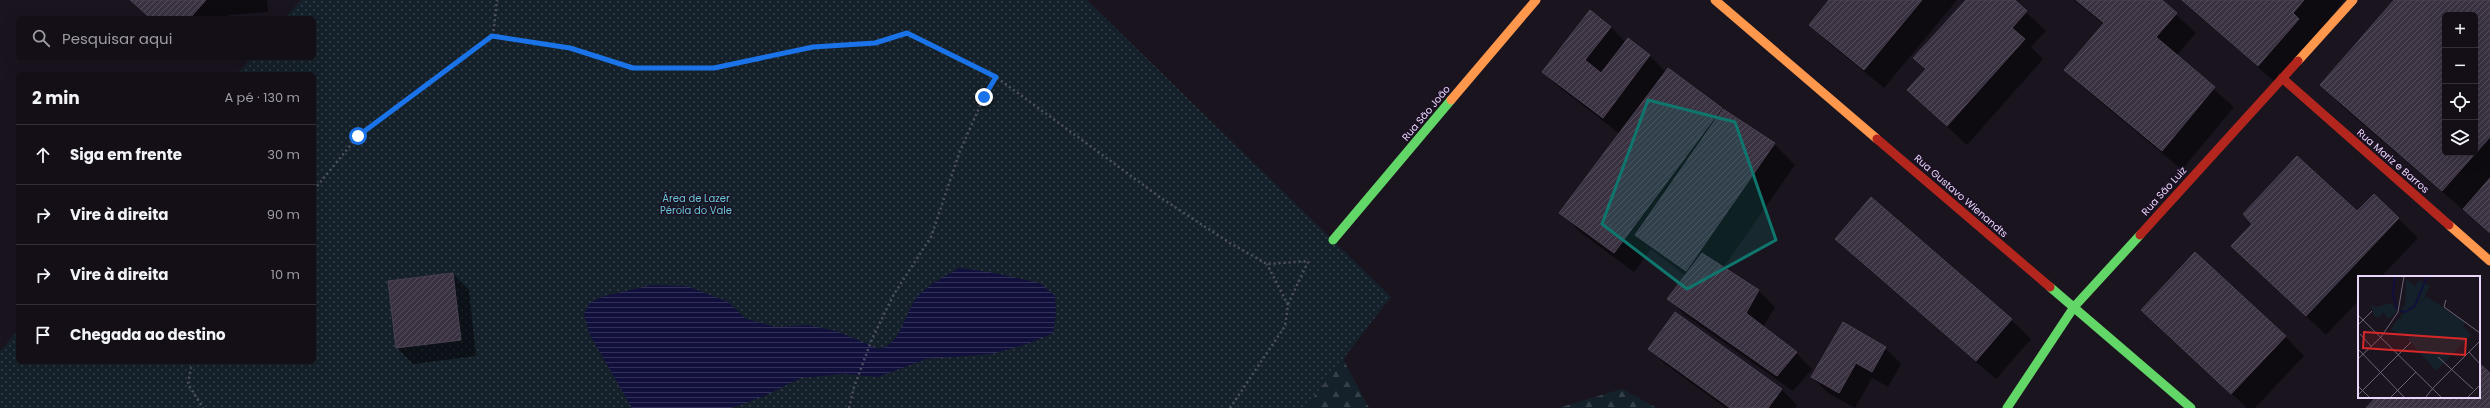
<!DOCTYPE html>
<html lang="pt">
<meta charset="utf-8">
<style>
:root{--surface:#140f17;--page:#1d1820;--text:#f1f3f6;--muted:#9d9ca1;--line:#332f36}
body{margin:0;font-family:Poppins,sans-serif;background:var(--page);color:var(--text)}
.controls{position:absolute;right:12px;top:12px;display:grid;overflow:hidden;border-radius:6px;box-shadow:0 4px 16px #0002}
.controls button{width:36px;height:36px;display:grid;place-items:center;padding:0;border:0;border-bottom:1px solid var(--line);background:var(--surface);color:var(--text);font:20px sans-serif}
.stop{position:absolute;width:12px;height:12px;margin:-9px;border:3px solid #1a73e8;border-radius:50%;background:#fff}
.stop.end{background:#1a73e8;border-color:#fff;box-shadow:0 1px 4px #0008}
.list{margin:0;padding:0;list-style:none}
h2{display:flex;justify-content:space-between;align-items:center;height:52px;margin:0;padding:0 16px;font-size:17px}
h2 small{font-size:13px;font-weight:400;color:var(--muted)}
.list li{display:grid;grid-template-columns:26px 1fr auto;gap:12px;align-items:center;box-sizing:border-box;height:60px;padding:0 16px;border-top:1px solid var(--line)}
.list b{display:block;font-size:15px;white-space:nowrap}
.list em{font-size:13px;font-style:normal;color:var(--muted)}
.icon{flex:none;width:22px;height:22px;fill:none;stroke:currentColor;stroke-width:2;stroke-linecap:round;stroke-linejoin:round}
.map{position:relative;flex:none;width:2490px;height:408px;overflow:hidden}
.search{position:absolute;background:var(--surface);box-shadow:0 4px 16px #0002;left:16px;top:16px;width:300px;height:44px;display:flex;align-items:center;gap:10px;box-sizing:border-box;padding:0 14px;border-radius:6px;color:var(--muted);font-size:15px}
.panel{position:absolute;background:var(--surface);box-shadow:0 4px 16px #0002;left:16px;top:72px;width:300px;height:292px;border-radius:6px}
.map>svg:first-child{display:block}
.forest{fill:url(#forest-firs)}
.park{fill:url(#park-dots)}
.water{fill:url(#water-rules)}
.shadow{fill:#0007;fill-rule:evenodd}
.building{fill:url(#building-hatch);stroke:#4a4052;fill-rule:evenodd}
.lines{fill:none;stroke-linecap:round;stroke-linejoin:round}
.path{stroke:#4f5061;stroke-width:2.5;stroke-dasharray:2 3;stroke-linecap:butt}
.fast{stroke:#63d668;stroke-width:9}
.slow{stroke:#ff974d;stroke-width:9}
.jam{stroke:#b3261e;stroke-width:9}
.route{stroke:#1a73e8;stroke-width:5}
.marked{fill:#0f766e;fill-opacity:0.2;stroke:#0f766e;stroke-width:3;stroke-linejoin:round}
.labels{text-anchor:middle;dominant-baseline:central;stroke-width:3;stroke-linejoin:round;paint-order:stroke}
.street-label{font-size:10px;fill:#e9d6fb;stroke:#1b1023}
.park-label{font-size:10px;fill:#68c5d5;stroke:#1b1023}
.inset-river{fill:none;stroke:#110f3b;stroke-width:2}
.inset-road{fill:none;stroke:#6d6277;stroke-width:1}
.view{fill:#d62828;fill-opacity:0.15;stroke:#d62828;stroke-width:2}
.inset-edge{fill:none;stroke:#e9d6fb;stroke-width:2}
</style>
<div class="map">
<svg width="2490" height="408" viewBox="0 0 2490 408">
<defs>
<pattern id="forest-firs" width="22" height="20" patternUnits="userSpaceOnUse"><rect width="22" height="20" fill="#15212a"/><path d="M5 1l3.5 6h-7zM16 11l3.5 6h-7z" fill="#37404a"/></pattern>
<pattern id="park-dots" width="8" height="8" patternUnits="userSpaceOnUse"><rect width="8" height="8" fill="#15212a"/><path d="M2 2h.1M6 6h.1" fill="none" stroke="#37404a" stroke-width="1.8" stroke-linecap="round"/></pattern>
<pattern id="water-rules" width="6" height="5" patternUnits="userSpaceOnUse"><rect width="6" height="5" fill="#110f3b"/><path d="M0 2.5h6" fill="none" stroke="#343158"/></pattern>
<pattern id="building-hatch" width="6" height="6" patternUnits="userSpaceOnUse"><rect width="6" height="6" fill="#3a3241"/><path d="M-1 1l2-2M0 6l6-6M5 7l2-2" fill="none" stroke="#564f5d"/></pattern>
</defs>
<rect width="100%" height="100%" fill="#1a141f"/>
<path class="forest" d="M1343 359 1369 408H1305Z
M1622 389 1657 408H1558Z"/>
<path class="park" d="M301 0H1087L1391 297 1305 408H0V351L18 330V362H314V74H237L251 58H314V18H285Z"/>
<path class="water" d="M959 268 989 272 1040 283 1055 296 1056 313 1053 333 1027 344 992 354 926 359 878 377 844 374 801 378 764 396 731 408H632L590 335 584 314 590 303 604 296 652 285 687 286 728 302 746 319 776 327 808 325 836 331 879 349C902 346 905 308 920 294 931 283 946 276 959 268Z"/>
<path class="shadow" d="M129 0H267L268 12 229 15 227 18H149Z
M1831 0H1957L1884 88 1830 44 1810 25Z
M1967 0H2013L2046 31 2031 47 2043 59 1967 145 1908 90 1926 70 1915 58Z
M2074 0H2160L2196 33 2176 56 2234 107 2182 170 2085 89 2065 70 2104 25Z
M2183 0H2344L2279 86Z
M2396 0H2490V233L2342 106 2321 85ZM2445 15H2475V153H2445Z
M1611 27 1626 43 1628 39 1650 56 1666 72 1668 69 1723 110 1774 144 1795 165 1723 268 1759 291 1775 307 1763 327 1796 353 1812 369 1793 391 1685 315 1669 299 1686 276 1651 249 1634 272 1580 232 1561 212 1620 134 1559 87 1543 72Z
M2374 195 2418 238 2381 277H2359V300L2326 335 2232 246 2358 212Z
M1836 239 2011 320 2031 339 1996 379 1856 258Z
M453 274 469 290 476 356 413 364 397 348Z
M2142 310 2285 336 2304 356 2255 408H2247Z
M1649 348 1781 389 1797 405 1795 408H1726L1665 364Z
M1885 348 1901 364 1888 387 1872 378 1855 408 1828 393 1812 377Z"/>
<path class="building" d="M130 0H206L190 18H150Z
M1829 0H1922L1864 70 1809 25Z
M1966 0H2015L2027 11 2012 28 2025 39 1947 126 1907 90 1926 69 1913 58Z
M2076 0H2162L2177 13 2156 37 2215 87 2162 151 2064 70 2104 23Z
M2182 0H2304L2293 13 2299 19 2258 66Z
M2394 0H2490V137L2442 191 2320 85ZM2445 15H2475V153H2445Z
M1590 10 1611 27 1585 60 1601 73 1628 38 1650 55 1603 118 1542 72Z
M1668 68 1722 108 1614 253 1559 213Z
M1723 109 1775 143 1686 271 1635 235Z
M2297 156 2357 211 2374 194 2399 218 2306 316 2231 246 2252 224 2243 214Z
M2490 178V233L2463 209Z
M1871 197 2012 319 1976 361 1835 239Z
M2195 252 2286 336 2231 394 2141 310Z
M1702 253 1759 290 1746 313 1797 352 1777 376 1667 299Z
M453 273 461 340 396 348 388 281Z
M1675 312 1782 389 1768 408H1730L1648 349Z
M1843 322 1886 347 1872 372 1856 363 1839 393 1811 377Z
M2479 363 2490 373V408H2366L2376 397H2479Z"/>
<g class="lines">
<path class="path" d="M493 36 497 0
M314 190 358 136 493 36 570 48 633 68H714L813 47 875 43 907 33 996 77 1161 198 1230 243 1267 264 1309 261
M1288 304 1308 262
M192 362 188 384 203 408
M849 408 854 387 872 339 894 294 931 237 960 151 984 97 996 77
M1230 408 1285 326 1288 305 1267 264"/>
<path class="fast" d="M1333 240 1451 100
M2050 287 2191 408
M2007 408 2074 307 2140 235"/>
<path class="slow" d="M1715 0 1877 139
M2298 61 2353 0
M1451 100 1536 0
M2449 225 2490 261"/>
<path class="jam" d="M2282 78 2449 225
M1877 139 2050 287
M2140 235 2298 61"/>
</g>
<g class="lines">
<path class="route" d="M358 136 492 36 570 48 633 68H714L813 47 875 43 907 33 996 77 984 97"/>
</g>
<path class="marked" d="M1648 100 1735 122 1776 240 1687 289 1602 224Z"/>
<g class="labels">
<g class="street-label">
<text transform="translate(1426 113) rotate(-50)">Rua São João</text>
<text transform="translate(2393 161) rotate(41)">Rua Mariz e Barros</text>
<text transform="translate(2164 191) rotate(-48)">Rua São Luiz</text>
<text transform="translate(1961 196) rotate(41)">Rua Gustavo Wienandts</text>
</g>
<g class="park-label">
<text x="696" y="198">Área de Lazer<tspan x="696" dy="12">Pérola do Vale</tspan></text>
</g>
</g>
<g transform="translate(2358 276)">
<rect width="122" height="122" fill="#1a141f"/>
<path d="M48 3 57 10 61 4 72 10 59 35 63 40V50L53 61 51 57 41 59 33 53 41 42 44 44 42 39 46 38 44 33 47 29ZM30 28H34L39 34 34 41 29 42 26 36 21 41 16 40 13 29 18 31Z" fill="#15212a"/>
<path d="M68 20 107 46 105 50 113 59 78 95 50 63 63 50V40L58 35Z" fill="#15212a"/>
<path class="inset-river" d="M37 0 35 19 39 33M42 35 47 36 57 30 69 0"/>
<path class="inset-road" d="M88 24 86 31 122 57M0 39 84 122M0 49 14 35M2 58 13 70M0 73 47 122M111 76 122 88M80 81 115 113M0 83 23 61 40 36 46 0M0 110 12 122M75 112 122 65M0 119 53 66M32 122 58 96M67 122 75 112M109 122 122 109"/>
<path class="view" d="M6 56 108 63 107 79 5 72Z"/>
<rect width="122" height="122" class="inset-edge"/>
</g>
</svg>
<div class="controls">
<button>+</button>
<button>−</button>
<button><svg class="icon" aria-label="locate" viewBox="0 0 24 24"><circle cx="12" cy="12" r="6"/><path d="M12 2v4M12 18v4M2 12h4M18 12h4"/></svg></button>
<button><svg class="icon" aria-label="layers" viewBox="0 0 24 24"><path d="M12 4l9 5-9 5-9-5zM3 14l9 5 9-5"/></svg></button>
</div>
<div class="stop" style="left:358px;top:136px"></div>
<div class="stop end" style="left:984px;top:97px"></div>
<div class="search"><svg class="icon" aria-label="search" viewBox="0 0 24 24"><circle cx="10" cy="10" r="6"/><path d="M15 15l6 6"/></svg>Pesquisar aqui</div>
<section class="panel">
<h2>2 min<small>A pé · 130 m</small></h2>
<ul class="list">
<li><svg class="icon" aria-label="ahead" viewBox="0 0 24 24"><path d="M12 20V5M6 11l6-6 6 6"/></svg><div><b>Siga em frente</b></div><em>30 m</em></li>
<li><svg class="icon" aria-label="right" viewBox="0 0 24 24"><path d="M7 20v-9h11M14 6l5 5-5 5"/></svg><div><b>Vire à direita</b></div><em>90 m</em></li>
<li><svg class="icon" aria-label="right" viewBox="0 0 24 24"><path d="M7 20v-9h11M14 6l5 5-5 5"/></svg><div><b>Vire à direita</b></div><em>10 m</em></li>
<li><svg class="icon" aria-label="arrive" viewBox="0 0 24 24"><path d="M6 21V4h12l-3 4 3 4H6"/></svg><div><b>Chegada ao destino</b></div></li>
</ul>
</section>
</div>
